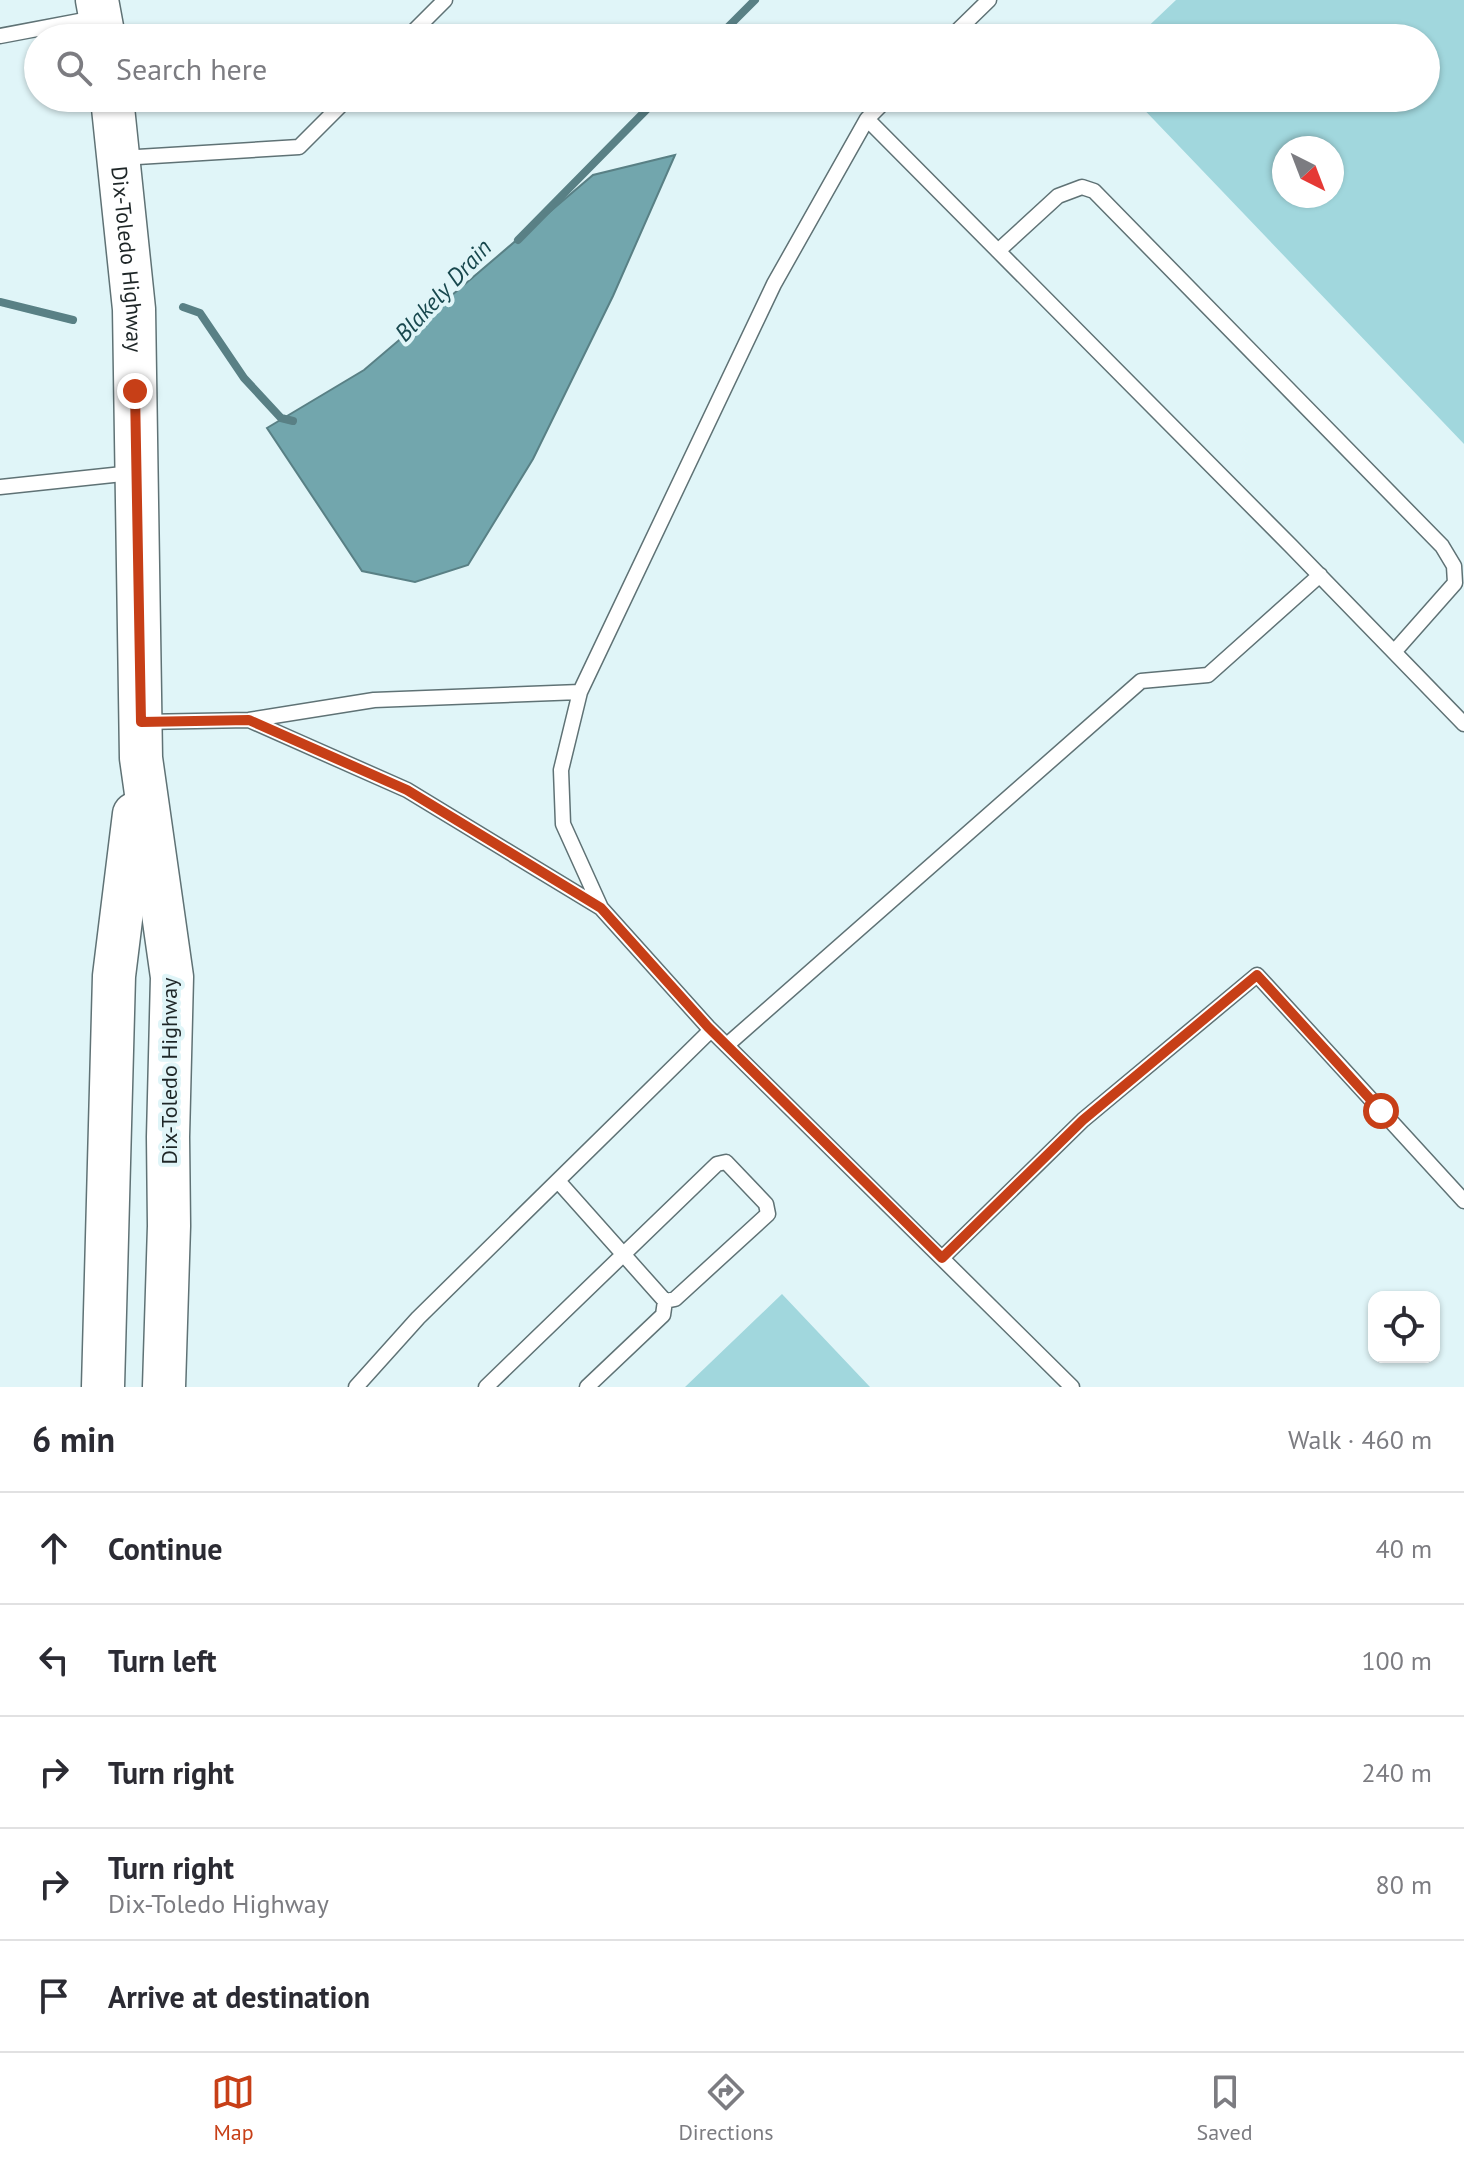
<!DOCTYPE html>
<meta charset="utf-8">
<style>
:root{--surface:#fff;--page:#f7f7f7;--text:#2b2b33;--muted:#7c7c81;--line:#e1e1e2;--accent:#c73f17}
body{margin:0;font-family:"PT Sans",sans-serif;background:var(--page);color:var(--text)}
.controls{position:absolute;right:24px;bottom:24px;display:grid;overflow:hidden;border-radius:16px;box-shadow:0 2px 6px #0004}
.controls button{width:72px;height:72px;display:grid;place-items:center;padding:0;border:0;border-bottom:2px solid var(--line);background:var(--surface);color:var(--text);font:40px sans-serif}
.compass{position:absolute;left:1272px;top:136px;width:72px;height:72px;border-radius:50%;background:var(--surface);box-shadow:0 2px 6px #0004;rotate:138deg}
.stop{position:absolute;width:24px;height:24px;margin:-18px;border:6px solid #c73f17;border-radius:50%;background:#fff}
.stop.end{background:#c73f17;border-color:#fff;box-shadow:0 2px 8px #0008}
.list{margin:0;padding:0;list-style:none}
h2{display:flex;justify-content:space-between;align-items:center;height:104px;margin:0;padding:0 32px;font-size:34px}
h2 small{font-size:26px;font-weight:400;color:var(--muted)}
.list li{display:grid;grid-template-columns:52px 1fr auto;gap:24px;align-items:center;box-sizing:border-box;height:112px;padding:0 32px;border-top:2px solid var(--line)}
.list b{display:block;font-size:30px;white-space:nowrap}
.list p{margin:0;font-size:26px;white-space:nowrap;color:var(--muted)}
.list em{font-size:26px;font-style:normal;color:var(--muted)}
.icon{flex:none;width:44px;height:44px;fill:none;stroke:currentColor;stroke-width:2;stroke-linecap:round;stroke-linejoin:round}
.map{position:relative;flex:none;width:1464px;height:1387px;overflow:hidden}
.search{position:absolute;background:var(--surface);box-shadow:0 2px 6px #0004;left:24px;right:24px;top:24px;height:88px;display:flex;align-items:center;gap:20px;box-sizing:border-box;padding:0 28px;border-radius:44px;color:var(--muted);font-size:30px}
.sheet{height:664px;background:var(--surface)}
nav{display:flex;justify-content:space-around;align-items:center;box-sizing:border-box;height:112px;border-top:2px solid var(--line);background:var(--surface);font-size:22px;color:var(--muted)}
nav a{display:grid;justify-items:center;gap:4px}
nav .on{color:var(--accent)}
.map>svg:first-child{display:block}
.water{fill:#72a6ad;stroke:#598085;stroke-width:2}
.lines{fill:none;stroke-linecap:round;stroke-linejoin:round}
.stream{stroke:#598085;stroke-width:8}
.building{fill:#a1d7dd;fill-rule:evenodd}
.service-casing{stroke:#5f7275;stroke-width:17}
.primary-casing{stroke:#5f7275;stroke-width:45}
.service{stroke:#fff;stroke-width:14}
.primary{stroke:#fff;stroke-width:42}
.route{stroke:#c73f17;stroke-width:10}
.labels{text-anchor:middle;dominant-baseline:central;stroke-width:8;stroke-linejoin:round;paint-order:stroke}
.street-label{font-size:22px;fill:#1e2627;stroke:#e0f5f8}
.water-label{font-size:24px;font-style:italic;fill:#18484e;stroke:#e0f5f8}
</style>
<div class="map">
<svg width="1464" height="1387" viewBox="0 0 1464 1387">
<rect width="100%" height="100%" fill="#e0f5f8"/>
<path class="water" d="M675 155 613 296 533 459 468 565 415 582 362 571 267 428 364 370 593 175Z"/>
<g class="lines">
<path class="stream" d="M717 38 755 0
M518 240 658 98
M0 302 73 320
M183 307 200 313 244 378 281 418 293 421"/>
</g>
<path class="building" d="M1176 0H1464V444L1133 98H1426V38H1136ZM1284 148H1332V196H1284Z
M782 1294 870 1387H685Z"/>
<g class="lines">
<g class="service-casing">
<path id="service" d="M0 36 95 18
M407 38 445 0
M950 38 989 0
M888 98 867 119 1291 546 1464 724
M867 119 774 284 580 692 561 770 563 824 601 908 708 1027 1072 1387
M121 158 299 147 348 98
M998 251 1058 196 1082 187 1094 191 1442 546 1454 566 1455 583 1394 652
M0 487 132 473
M249 720 407 790 601 908
M142 722 249 720 374 700 580 692
M727 1045 1141 681 1208 675 1320 575
M558 1181 665 1301 663 1315 587 1387
M942 1258 1083 1120 1257 975 1464 1201
M356 1387 418 1318 711 1030
M486 1387 717 1164 726 1162 766 1204 768 1214 675 1299 665 1301"/>
</g>
<g class="primary-casing">
<g id="primary">
<path d="M97 0 104 38"/>
<path id="s1" d="M112 98 134 309 141 758 172 977 168 1137 169 1226 164 1387"/>
<path d="M103 1387 114 976 134 814"/>
</g>
</g>
<use href="#service" class="service"/>
<use href="#primary" class="primary"/>
</g>
<g class="lines">
<path class="route" d="M135 391 141 722 249 720 407 790 601 908 708 1027 942 1258 1083 1120 1257 975 1381 1111"/>
</g>
<g class="labels">
<g class="street-label">
<text stroke="none"><textPath href="#s1" startOffset="162">Dix-Toledo Highway</textPath></text>
<text transform="translate(169 1071) rotate(-90)">Dix-Toledo Highway</text>
</g>
<g class="water-label">
<text transform="translate(443 290) rotate(-47)">Blakely Drain</text>
</g>
</g>
</svg>
<div class="controls">
<button><svg class="icon" aria-label="locate" viewBox="0 0 24 24"><circle cx="12" cy="12" r="6"/><path d="M12 2v4M12 18v4M2 12h4M18 12h4"/></svg></button>
</div>
<svg class="compass" viewBox="-18 -18 36 36"><path d="M0-13l5 13h-10z" fill="#e53935"/><path d="M0 13l5-13h-10z" fill="#7c7c81"/></svg>
<div class="stop" style="left:1381px;top:1111px"></div>
<div class="stop end" style="left:135px;top:391px"></div>
<div class="search"><svg class="icon" aria-label="search" viewBox="0 0 24 24"><circle cx="10" cy="10" r="6"/><path d="M15 15l6 6"/></svg>Search here</div>
</div>
<section class="sheet">
<h2>6 min<small>Walk · 460 m</small></h2>
<ul class="list">
<li><svg class="icon" aria-label="ahead" viewBox="0 0 24 24"><path d="M12 20V5M6 11l6-6 6 6"/></svg><div><b>Continue</b></div><em>40 m</em></li>
<li><svg class="icon" aria-label="left" viewBox="0 0 24 24"><path d="M17 20v-9H6M10 6l-5 5 5 5"/></svg><div><b>Turn left</b></div><em>100 m</em></li>
<li><svg class="icon" aria-label="right" viewBox="0 0 24 24"><path d="M7 20v-9h11M14 6l5 5-5 5"/></svg><div><b>Turn right</b></div><em>240 m</em></li>
<li><svg class="icon" aria-label="right" viewBox="0 0 24 24"><path d="M7 20v-9h11M14 6l5 5-5 5"/></svg><div><b>Turn right</b><p>Dix-Toledo Highway</p></div><em>80 m</em></li>
<li><svg class="icon" aria-label="arrive" viewBox="0 0 24 24"><path d="M6 21V4h12l-3 4 3 4H6"/></svg><div><b>Arrive at destination</b></div></li>
</ul>
</section>
<nav>
<a class="on"><svg class="icon" aria-label="map" viewBox="0 0 24 24"><path d="M3 6l6-2 6 2 6-2v14l-6 2-6-2-6 2zM9 4v14M15 6v14"/></svg>Map</a>
<a><svg class="icon" aria-label="directions" viewBox="0 0 24 24"><path d="M12 3l9 9-9 9-9-9zM9 14v-3h6M13 9l2 2-2 2"/></svg>Directions</a>
<a><svg class="icon" aria-label="saved" viewBox="0 0 24 24"><path d="M7 4h10v16l-5-4-5 4z"/></svg>Saved</a>
</nav>
